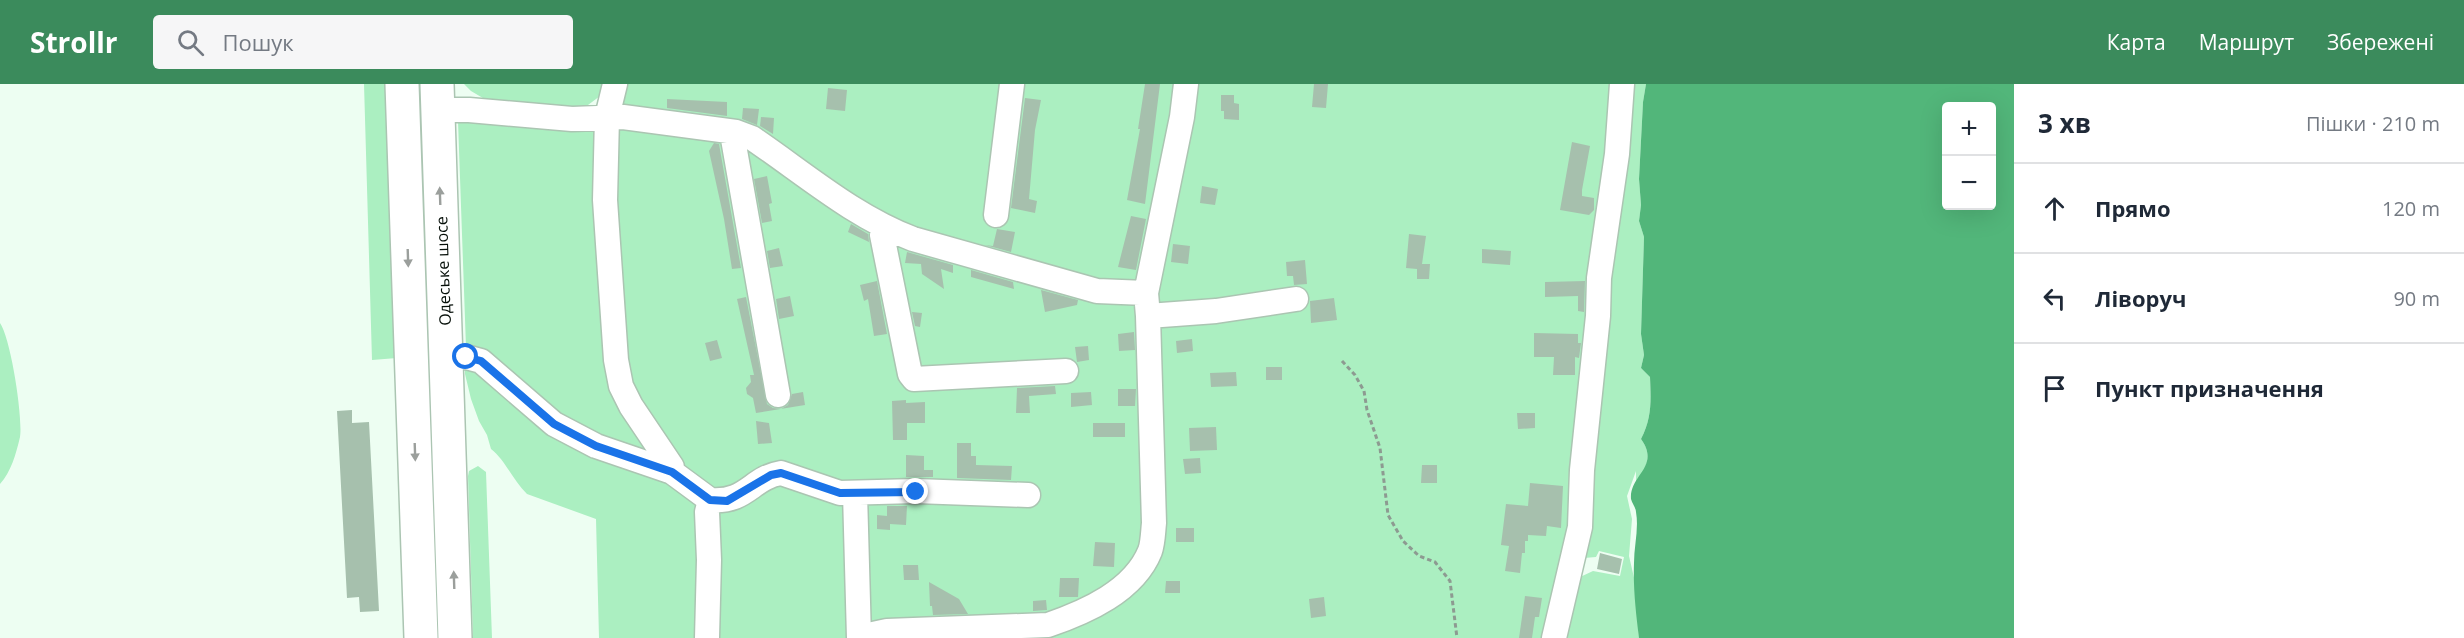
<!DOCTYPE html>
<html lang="uk">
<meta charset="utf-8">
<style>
:root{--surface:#fff;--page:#f6f6f7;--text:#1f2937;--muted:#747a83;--line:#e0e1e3;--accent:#3b8b5c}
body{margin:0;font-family:"Open Sans",sans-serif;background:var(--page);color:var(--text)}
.controls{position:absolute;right:18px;top:18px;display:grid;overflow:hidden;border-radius:6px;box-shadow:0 6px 24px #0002}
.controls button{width:54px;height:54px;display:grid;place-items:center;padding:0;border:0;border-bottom:2px solid var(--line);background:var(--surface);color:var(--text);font:30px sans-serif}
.stop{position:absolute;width:18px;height:18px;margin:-14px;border:4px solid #1a73e8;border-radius:50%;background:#fff}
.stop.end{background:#1a73e8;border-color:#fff;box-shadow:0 2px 6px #0008}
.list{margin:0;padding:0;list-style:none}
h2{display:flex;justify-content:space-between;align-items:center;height:78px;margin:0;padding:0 24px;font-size:26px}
h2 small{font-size:20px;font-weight:400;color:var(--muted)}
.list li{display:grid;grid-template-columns:39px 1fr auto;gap:18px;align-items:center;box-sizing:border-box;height:90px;padding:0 24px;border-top:2px solid var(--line)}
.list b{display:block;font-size:22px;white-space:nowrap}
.list em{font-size:20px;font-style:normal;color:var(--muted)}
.icon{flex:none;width:33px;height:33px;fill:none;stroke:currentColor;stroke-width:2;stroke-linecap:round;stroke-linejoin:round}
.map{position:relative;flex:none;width:2014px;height:554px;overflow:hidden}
header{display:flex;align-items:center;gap:36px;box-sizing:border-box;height:84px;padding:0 30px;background:var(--accent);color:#fff}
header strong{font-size:28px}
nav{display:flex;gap:33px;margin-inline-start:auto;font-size:21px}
.search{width:420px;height:54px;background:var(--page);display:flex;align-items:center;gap:15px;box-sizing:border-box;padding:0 21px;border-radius:6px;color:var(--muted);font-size:22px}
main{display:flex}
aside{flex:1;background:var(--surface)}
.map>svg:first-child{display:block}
.green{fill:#abefc1}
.water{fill:#52b67a;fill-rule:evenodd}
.building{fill:#a6c0ad}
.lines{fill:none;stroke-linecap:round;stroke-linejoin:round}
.minor-casing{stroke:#abc5b2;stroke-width:27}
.highway-casing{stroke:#abc5b2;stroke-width:36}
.path{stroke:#8d9a91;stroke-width:3;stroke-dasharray:4.5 3;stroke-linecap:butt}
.minor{stroke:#fff;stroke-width:24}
.highway{stroke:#fff;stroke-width:33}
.oneway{fill:#9b9f9c}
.route{stroke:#1a73e8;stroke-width:8}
.labels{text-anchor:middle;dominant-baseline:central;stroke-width:4.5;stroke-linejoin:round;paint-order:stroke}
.street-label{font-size:16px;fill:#050e08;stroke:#fff}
</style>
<header>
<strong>Strollr</strong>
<div class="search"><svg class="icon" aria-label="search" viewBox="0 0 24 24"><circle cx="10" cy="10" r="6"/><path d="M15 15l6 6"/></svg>Пошук</div>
<nav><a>Карта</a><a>Маршрут</a><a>Збережені</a></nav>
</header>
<main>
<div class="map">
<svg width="2014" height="554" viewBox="0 0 2014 554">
<rect width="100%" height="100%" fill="#edfef2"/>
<path class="green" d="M364 0H392L397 274 372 276Z
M464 0H606L600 12 584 24 493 20 471 7Z
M619 0H1646L1643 18 1639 95 1641 121 1639 137 1644 153 1641 250 1644 271 1641 284 1650 293C1651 317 1652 334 1641 355 1654 373 1646 383 1636 399V387L1627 412 1632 435 1629 472 1635 498 1639 554H1557L1578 494 1593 487 1620 492 1624 473 1599 467 1596 473 1584 474 1578 385 1550 554H861L858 405 809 392 740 405 701 404 634 321 615 209Z
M458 37 597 39 613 277 669 383 576 349 466 263Z
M0 239C11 255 23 334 20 353 16 370 11 388 0 400Z
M473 281 537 333 685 402 700 427 704 554H599L596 435 527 410C513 396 505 376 491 365L487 351 479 337 471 315 465 290V283Z
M478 382 486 388 492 554H473L468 392 469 387Z
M776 394 841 420 853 441 854 554H711V430Z"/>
<path class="water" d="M1646 0H2014V554H1639C1636 530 1633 504 1634 479 1634 462 1639 445 1636 428 1636 424 1632 419 1631 415 1629 391 1661 383 1641 355 1652 334 1651 317 1650 293L1641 284 1644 271 1641 250 1644 153 1639 137 1641 121 1639 95 1643 18ZM1946 22H1992V122H1946Z"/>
<path class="building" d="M1145 0H1160L1145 120 1127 116 1140 45H1138Z
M1314 0H1328L1326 24 1312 23Z
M828 4 847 6 845 27 826 25Z
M1221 11H1234V19L1239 20V36L1224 35V27H1221Z
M1025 14 1041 16 1035 46 1029 115 1037 117 1035 129 1011 124Z
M667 15 727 18V32L667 24Z
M743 24 759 25 757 41 742 35Z
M761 33 774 34 773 50 760 42Z
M1572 58 1590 62 1582 106V112L1594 114V126L1589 131 1560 126Z
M714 59 719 60 741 184 732 185 724 135 709 67Z
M767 92 772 119 769 120 772 137 762 139 754 95Z
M1202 102 1218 105 1215 121 1200 119Z
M1131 132 1146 135 1136 186 1118 183Z
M851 140 868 150 869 158 848 148Z
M997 145 1015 148 1011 168 985 161 993 162Z
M1409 150 1426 152 1422 180H1430L1429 195H1417V185L1406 184Z
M1173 160 1190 162 1188 180 1171 178Z
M779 164 783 182 770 184 767 167Z
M1482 165 1511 167 1510 181 1482 179Z
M907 168 953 181V189L941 185 944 205 922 190 921 180 905 179Z
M1305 176 1307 200 1294 201 1293 192H1287L1286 178Z
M971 186 1013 198 1014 205 971 193Z
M877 197 887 250 874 252 868 215 864 217 860 201Z
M1585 197 1584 228 1578 227V212L1545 213V198Z
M1041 206 1078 216 1077 221 1045 228Z
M790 212 794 232 779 235 776 215Z
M746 213 767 320 773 324 781 325 788 321 792 310 803 308 805 321 756 329 753 314 747 310 746 304 751 298 750 291H754L737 215Z
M1334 214 1337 236 1311 239 1310 217Z
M912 228 922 229 920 243 915 242Z
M1134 248 1135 266 1119 267 1118 250Z
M1534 249 1578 250V259H1581L1579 274 1575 273V291H1553L1554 273H1534Z
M1192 255 1193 267 1177 269 1176 257Z
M717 256 722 274 710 277 705 259Z
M1088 262 1089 276 1077 278 1075 263Z
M1266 283H1282V296H1266Z
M1236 288 1237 302 1211 303 1210 289Z
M1055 302 1056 310 1029 312 1030 329H1016L1017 304Z
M1118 305H1136L1135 322H1118Z
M1091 308 1092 321 1071 323V309Z
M906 316V319L925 318V339H907V356H893L892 317Z
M352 326V339L369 338 379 527 360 528 359 513 347 514 337 327Z
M1517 329H1535V344L1518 345Z
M756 337 769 339 772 359 758 360Z
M1093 339H1125V353H1093Z
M1216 343 1217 366 1190 367 1189 344Z
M957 359H971V372H976V381L1012 382 1011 396 957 394Z
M906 371 924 372V386H933V393H906Z
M1200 374 1201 389 1185 390 1183 375Z
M1422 381H1437V399H1421Z
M1530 399 1563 402 1561 444 1547 442 1546 452 1528 451V457H1525V469H1522L1520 489 1505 487 1509 462 1501 461 1506 420 1528 422Z
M887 422H907L906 441 890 440V446L877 445V431L887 432Z
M1176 444H1194V458H1176Z
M1095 458 1115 459 1114 483 1093 482Z
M1600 469 1622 475 1619 490 1597 485Z
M903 481H918L919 496H904Z
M1060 494H1079L1078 513H1059Z
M1166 497H1180V509H1165Z
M929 498 959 515 968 530 933 531 932 522H930Z
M1525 512 1542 514 1539 533H1535L1532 554H1519Z
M1324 513 1326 532 1311 534 1309 515Z
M1046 516 1047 526 1033 527V517Z"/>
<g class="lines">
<g class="minor-casing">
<path id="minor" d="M615 0 607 33 605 116 616 276 621 302 631 322 672 383V388L710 416 707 428 709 476 707 554
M1186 0 1182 33 1146 209 1148 232 1216 227 1296 215
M438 26H469L572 35 623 33 736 48 752 54C805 90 853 132 913 155L1097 207 1146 209
M736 48 733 55 778 311
M996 131 1012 0
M884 144 882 151 910 290 914 295 1066 287
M446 274 466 273 481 277 554 340 596 362 672 388
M855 409 859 554
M710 416C747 419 751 394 781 389L840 409 916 407 1028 411
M859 553 887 547 1048 541C1086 528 1134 507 1150 467 1153 459 1153 448 1154 439L1148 232
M1554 554 1580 443 1582 386 1598 232 1599 194 1617 70 1622 0"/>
</g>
<g class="highway-casing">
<path id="highway" d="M402 0 421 554
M437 0 455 554"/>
</g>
<path class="path" d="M1342 277 1355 291 1364 307 1367 326 1380 364 1388 431 1403 457 1419 472 1435 478 1450 497 1457 554"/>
<use href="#minor" class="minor"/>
<use href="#highway" class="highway"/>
</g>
<defs><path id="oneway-solid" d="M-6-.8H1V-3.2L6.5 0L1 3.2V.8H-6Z" transform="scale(1.5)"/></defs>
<g class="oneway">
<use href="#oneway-solid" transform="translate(440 112) rotate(-92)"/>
<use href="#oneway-solid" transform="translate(408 174) rotate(88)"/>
<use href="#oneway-solid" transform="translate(415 368) rotate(88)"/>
<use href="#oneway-solid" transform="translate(454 496) rotate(-92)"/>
</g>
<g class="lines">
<path class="route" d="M466 273 481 277 554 340 596 362 672 388 710 416 727 417 771 391 781 389 840 409 916 408"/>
</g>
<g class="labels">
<g class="street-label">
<text transform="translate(443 187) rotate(-92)">Одеське шосе</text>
</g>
</g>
</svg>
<div class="controls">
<button>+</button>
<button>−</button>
</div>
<div class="stop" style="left:466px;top:273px"></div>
<div class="stop end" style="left:916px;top:408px"></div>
</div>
<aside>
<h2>3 хв<small>Пішки · 210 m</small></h2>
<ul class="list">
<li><svg class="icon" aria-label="ahead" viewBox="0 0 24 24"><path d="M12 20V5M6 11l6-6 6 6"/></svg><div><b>Прямо</b></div><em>120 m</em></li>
<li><svg class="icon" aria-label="left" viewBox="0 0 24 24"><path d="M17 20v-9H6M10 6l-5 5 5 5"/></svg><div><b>Ліворуч</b></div><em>90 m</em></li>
<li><svg class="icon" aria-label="arrive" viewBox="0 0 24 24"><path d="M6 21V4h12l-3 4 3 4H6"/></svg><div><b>Пункт призначення</b></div></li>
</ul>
</aside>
</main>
